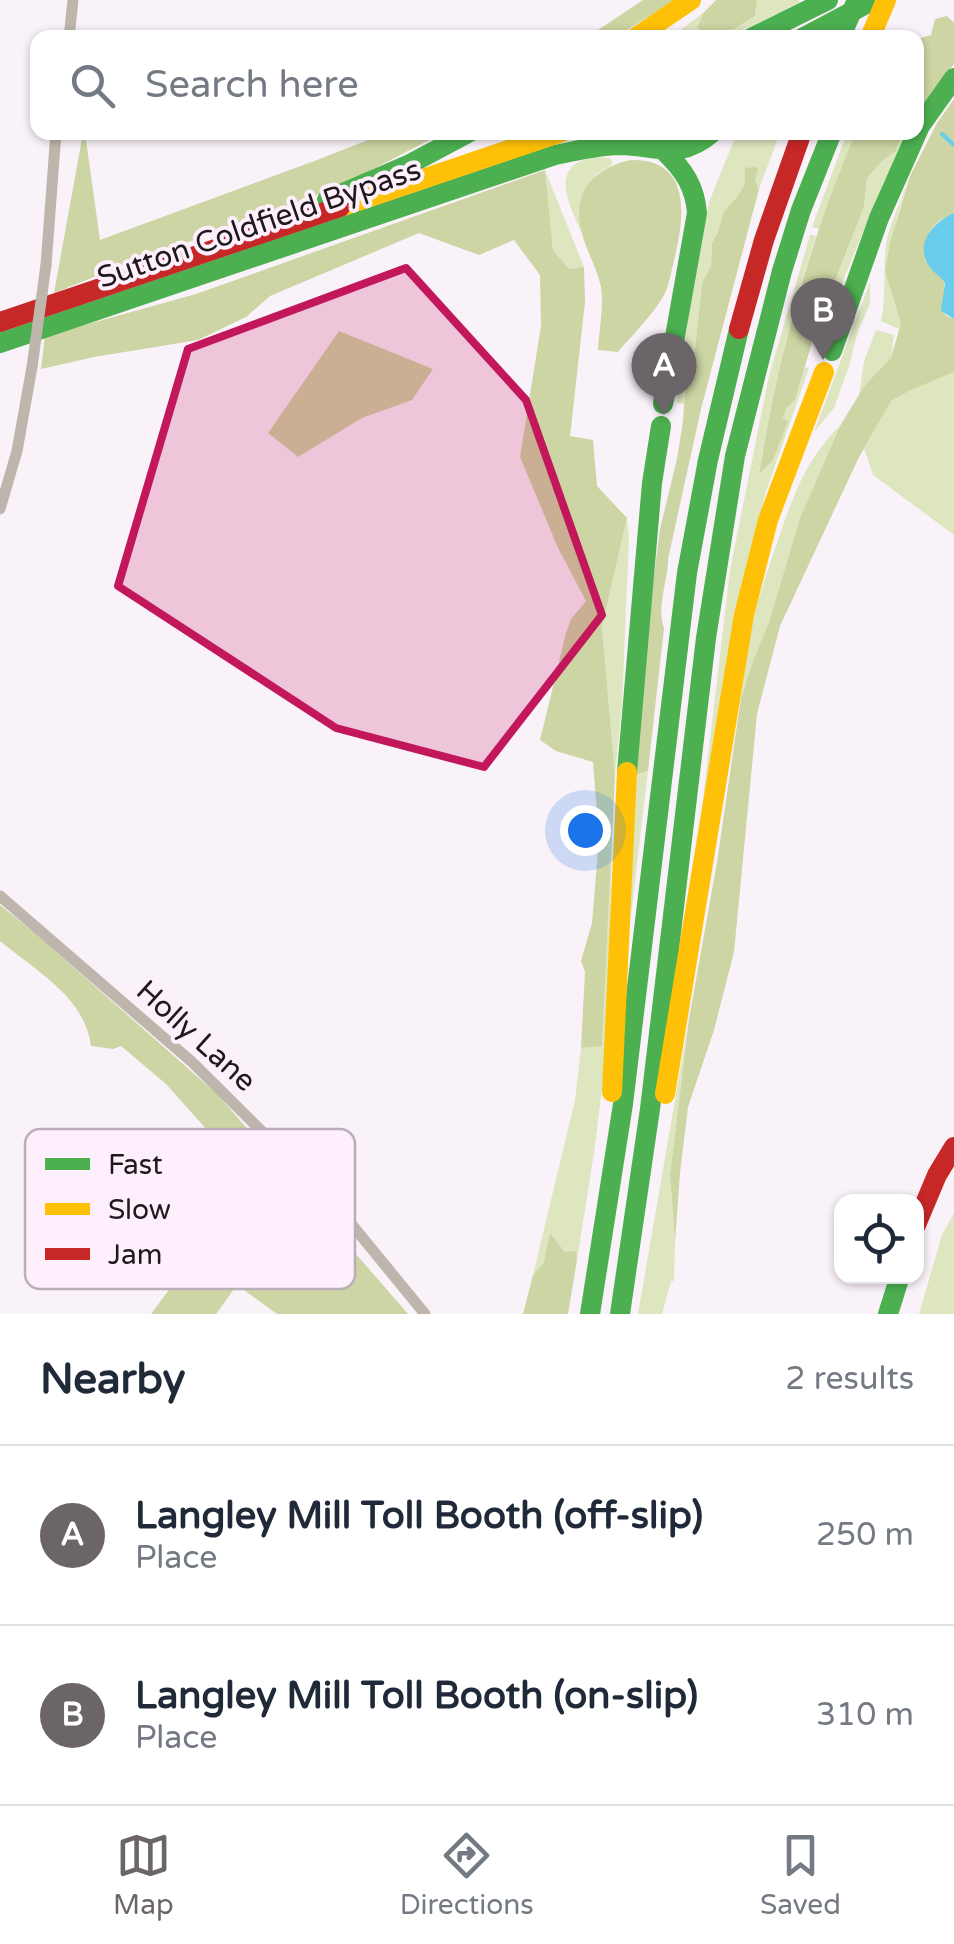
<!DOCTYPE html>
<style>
:root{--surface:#fff;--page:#f6f6f7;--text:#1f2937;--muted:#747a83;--line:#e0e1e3;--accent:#6b656a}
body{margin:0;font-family:"Varela Round",sans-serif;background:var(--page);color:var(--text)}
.controls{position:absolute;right:30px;bottom:30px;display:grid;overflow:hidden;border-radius:20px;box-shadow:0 2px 8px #0004}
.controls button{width:90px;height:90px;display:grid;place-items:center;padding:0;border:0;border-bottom:2px solid var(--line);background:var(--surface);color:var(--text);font:50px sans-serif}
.you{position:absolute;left:585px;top:830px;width:35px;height:35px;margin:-25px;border:8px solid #fff;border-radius:50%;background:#1a73e8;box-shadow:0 0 0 15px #1a73e833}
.badge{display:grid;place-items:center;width:65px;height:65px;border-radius:50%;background:var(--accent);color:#fff;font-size:32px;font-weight:700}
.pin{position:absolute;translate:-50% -82px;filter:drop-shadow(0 2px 5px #0008)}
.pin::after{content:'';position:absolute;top:52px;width:35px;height:30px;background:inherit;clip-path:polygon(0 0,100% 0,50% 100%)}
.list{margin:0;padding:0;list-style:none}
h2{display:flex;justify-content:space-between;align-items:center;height:130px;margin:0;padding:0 40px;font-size:42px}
h2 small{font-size:32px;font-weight:400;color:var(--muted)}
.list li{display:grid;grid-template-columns:65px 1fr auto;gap:30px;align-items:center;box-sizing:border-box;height:180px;padding:0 40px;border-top:2px solid var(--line)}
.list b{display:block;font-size:38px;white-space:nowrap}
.list p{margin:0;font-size:32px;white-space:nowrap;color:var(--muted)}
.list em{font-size:32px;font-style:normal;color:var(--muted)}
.icon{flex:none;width:55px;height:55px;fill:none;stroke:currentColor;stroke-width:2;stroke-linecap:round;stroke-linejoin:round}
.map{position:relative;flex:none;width:954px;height:1314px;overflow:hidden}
.search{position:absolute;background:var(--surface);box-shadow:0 2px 8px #0004;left:30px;right:30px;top:30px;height:110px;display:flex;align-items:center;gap:25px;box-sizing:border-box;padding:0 35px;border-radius:20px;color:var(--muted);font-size:38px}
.sheet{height:490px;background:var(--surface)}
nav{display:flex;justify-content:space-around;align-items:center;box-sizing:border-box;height:140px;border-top:2px solid var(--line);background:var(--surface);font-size:28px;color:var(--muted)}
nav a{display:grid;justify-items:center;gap:5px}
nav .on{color:var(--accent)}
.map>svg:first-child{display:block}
.green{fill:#dee6c0}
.forest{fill:#ccd5a3}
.water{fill:#69ccea}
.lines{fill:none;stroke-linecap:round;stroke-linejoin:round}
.stream{stroke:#69ccea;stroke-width:4}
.street{stroke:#beb6ac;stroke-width:11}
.fast{stroke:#4caf50;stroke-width:20}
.slow{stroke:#ffc107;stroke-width:20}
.jam{stroke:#c62828;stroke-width:20}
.street-bridge{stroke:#beb6ac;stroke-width:11}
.fast-bridge{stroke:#4caf50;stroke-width:20}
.marked{fill:#c2185b;fill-opacity:0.2;stroke:#c2185b;stroke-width:8;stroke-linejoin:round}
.labels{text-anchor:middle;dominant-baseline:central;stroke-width:8;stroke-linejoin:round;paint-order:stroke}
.street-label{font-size:30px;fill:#1e191d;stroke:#fdeffc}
.key{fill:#fdeffc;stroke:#baafb9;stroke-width:2.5}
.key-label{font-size:28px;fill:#1e191d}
</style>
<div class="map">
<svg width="954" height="1314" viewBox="0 0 954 1314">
<rect width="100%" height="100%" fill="#faf2f9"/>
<path class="green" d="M757 0H798L800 2C773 16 742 34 711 37 698 39 684 37 670 38L704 12 697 26 703 33 734 29 755 16Z
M737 133H780L759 189 755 180 745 184 737 197 724 211 718 232 712 243 711 266 702 283 695 350 686 379 684 404 677 403 689 314 709 202Z
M847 133H856L819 229 812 227Z
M902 133H911L883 183 818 342 812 341 864 207 867 178 882 161 895 151Z
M593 157 610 158 613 164 595 175 582 233C569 205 548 166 593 157Z
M545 170 584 267 569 269 553 250Z
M910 176 898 213 885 272 901 323 899 329 881 321C887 294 882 266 887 239 892 218 903 197 910 176Z
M810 235 816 236C790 313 773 392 759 471L787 420 783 418 786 409 795 400 805 367 809 368 765 495 751 551 689 918 730 570 769 376Z
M870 282V304L858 331 849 366 834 408 814 432Z
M876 330 894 335 891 359 865 385 859 396 864 361Z
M954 372V535L873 475 864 448 891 401 909 391Z
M840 426 800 518 769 622 753 661 741 698C744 678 746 657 750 637 756 604 767 572 778 540 792 498 807 457 840 426Z
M627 518 629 537 622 704 615 775 602 627Z
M648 771 627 949 626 895 637 775Z
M613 814 606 1057 594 1153 577 1260 576 1252 566 1253 550 1234 545 1260 533 1275 575 1100 581 1048 602 1045Z
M689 1019 670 1175 675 1242 674 1281H671L662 1314H638Z
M954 1213V1314H919L942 1235Z"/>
<path class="forest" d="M643 0H675L616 37 586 38Z
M716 0H757L755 16 734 29 703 33 697 27 704 12Z
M947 16 954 23V64L925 105 916 111V38L918 39 931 35 935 19Z
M954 99V213C930 224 925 234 925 260 933 268 945 277 945 289 945 300 942 304 945 315L954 319V372L909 391 891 401 859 457 780 626 757 714 734 952 714 1030 688 1107 680 1173 675 1242 670 1175 689 1019 717 862 741 698 753 661 769 622 800 518 840 426 865 385 891 358 901 323 885 272 890 243 910 176 937 123Z
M856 132 902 133 896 151 882 161 867 178 864 207 815 332 795 400 786 409 783 418 788 421 773 460 759 474C778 356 809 242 856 132Z
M83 133H85L100 240 317 160 386 133H443L336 188 104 273 54 293Z
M631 160C692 159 685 217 674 260 671 272 669 287 663 297 651 317 633 334 618 352L598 350C599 330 604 306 601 287 597 268 587 252 582 234 571 194 592 168 631 160Z
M755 167 758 169 755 180 759 189 701 409 668 559C668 581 656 608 664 628L648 771 636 775 641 677 660 529 677 459 683 421 686 379 695 350 702 283 711 266 712 243 718 232 724 211 737 197 745 184V168Z
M545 170 553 250 569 269 584 267 585 302 570 436 593 440 597 486 627 518 602 627 615 775 602 1046 581 1048 585 972 581 961 592 923 599 838 593 762 556 751 540 740 566 633 571 619 586 601 558 548 520 457 541 326 540 275 514 240 479 255 419 233 270 296 246 317 198 340 94 357 41 369 45 336 196 294Z
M339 331 433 369 412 400 362 418 298 457 268 433Z
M0 905 37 935 218 1095 408 1314H277L237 1285 216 1314H151L183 1271 204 1278 214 1284 274 1219 275 1206 166 1084 121 1046 113 1049 91 1046C85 997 35 970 0 941Z
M550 1233 565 1252 576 1251 577 1260 568 1314H523L533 1275 544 1262Z"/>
<path class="water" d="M954 213V319L941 311 945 284C941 275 934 274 929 266 914 243 934 222 954 213Z"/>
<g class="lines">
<path class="stream" d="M942 134 954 145"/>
<path class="street" d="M69 38 73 0
M46 265 56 132
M0 509 17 451 32 367
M0 896 192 1062 335 1204 425 1314"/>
<path class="fast" d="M751 38 828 0
M802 38 874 0
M327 200 408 165 470 132
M0 343 555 155C576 151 598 145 620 145 659 146 680 161 713 132
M832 351 879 218 920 126 954 78
M663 404 697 213C695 187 684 170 665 152
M627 772 652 483 661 426
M590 1314 623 1104 687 573 708 460 739 329
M620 1314 650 1109 706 638 735 456 782 271 801 210 832 132
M888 1314 900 1276"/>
<path class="slow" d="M635 38 691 0
M870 38 886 0
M340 207 562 132
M612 1092 627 772
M665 1094 744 615 768 520 824 372"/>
<path class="jam" d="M0 322 340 207
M739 329 764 240 802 132
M916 1225 937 1175 954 1147"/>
<path class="street-bridge" d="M32 367 46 265"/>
<path class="fast-bridge" d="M840 38 857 0"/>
</g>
<path class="marked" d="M406 268 526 400 602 615 484 767 336 728 118 586 188 349Z"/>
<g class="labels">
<g class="street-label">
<text transform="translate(259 224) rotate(-19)">Sutton Coldfield Bypass</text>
<text transform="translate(196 1036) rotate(42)">Holly Lane</text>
</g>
</g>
<rect x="25" y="1129" width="330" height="160" rx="15" class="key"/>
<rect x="45" y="1158" width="45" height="12" fill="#4caf50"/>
<rect x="45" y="1203" width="45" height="12" fill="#ffc107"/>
<rect x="45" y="1248" width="45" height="12" fill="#c62828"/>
<g class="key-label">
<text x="108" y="1174">Fast</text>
<text x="108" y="1219">Slow</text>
<text x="108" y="1264">Jam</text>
</g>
</svg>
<div class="controls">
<button><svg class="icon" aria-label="locate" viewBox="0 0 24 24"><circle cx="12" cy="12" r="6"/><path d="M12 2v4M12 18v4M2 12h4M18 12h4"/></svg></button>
</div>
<div class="you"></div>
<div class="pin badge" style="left:664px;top:415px">A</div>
<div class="pin badge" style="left:823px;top:360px">B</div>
<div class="search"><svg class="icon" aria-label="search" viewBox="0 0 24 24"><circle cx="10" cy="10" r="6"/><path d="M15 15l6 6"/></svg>Search here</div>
</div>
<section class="sheet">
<h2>Nearby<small>2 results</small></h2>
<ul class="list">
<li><span class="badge">A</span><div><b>Langley Mill Toll Booth (off-slip)</b><p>Place</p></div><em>250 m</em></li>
<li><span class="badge">B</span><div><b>Langley Mill Toll Booth (on-slip)</b><p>Place</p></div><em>310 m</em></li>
</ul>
</section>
<nav>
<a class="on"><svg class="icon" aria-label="map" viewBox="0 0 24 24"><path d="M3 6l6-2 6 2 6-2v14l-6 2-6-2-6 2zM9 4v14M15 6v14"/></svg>Map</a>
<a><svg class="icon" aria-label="directions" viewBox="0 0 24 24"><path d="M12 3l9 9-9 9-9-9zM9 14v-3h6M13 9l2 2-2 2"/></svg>Directions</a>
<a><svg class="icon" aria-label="saved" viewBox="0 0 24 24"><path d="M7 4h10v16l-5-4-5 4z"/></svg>Saved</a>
</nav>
